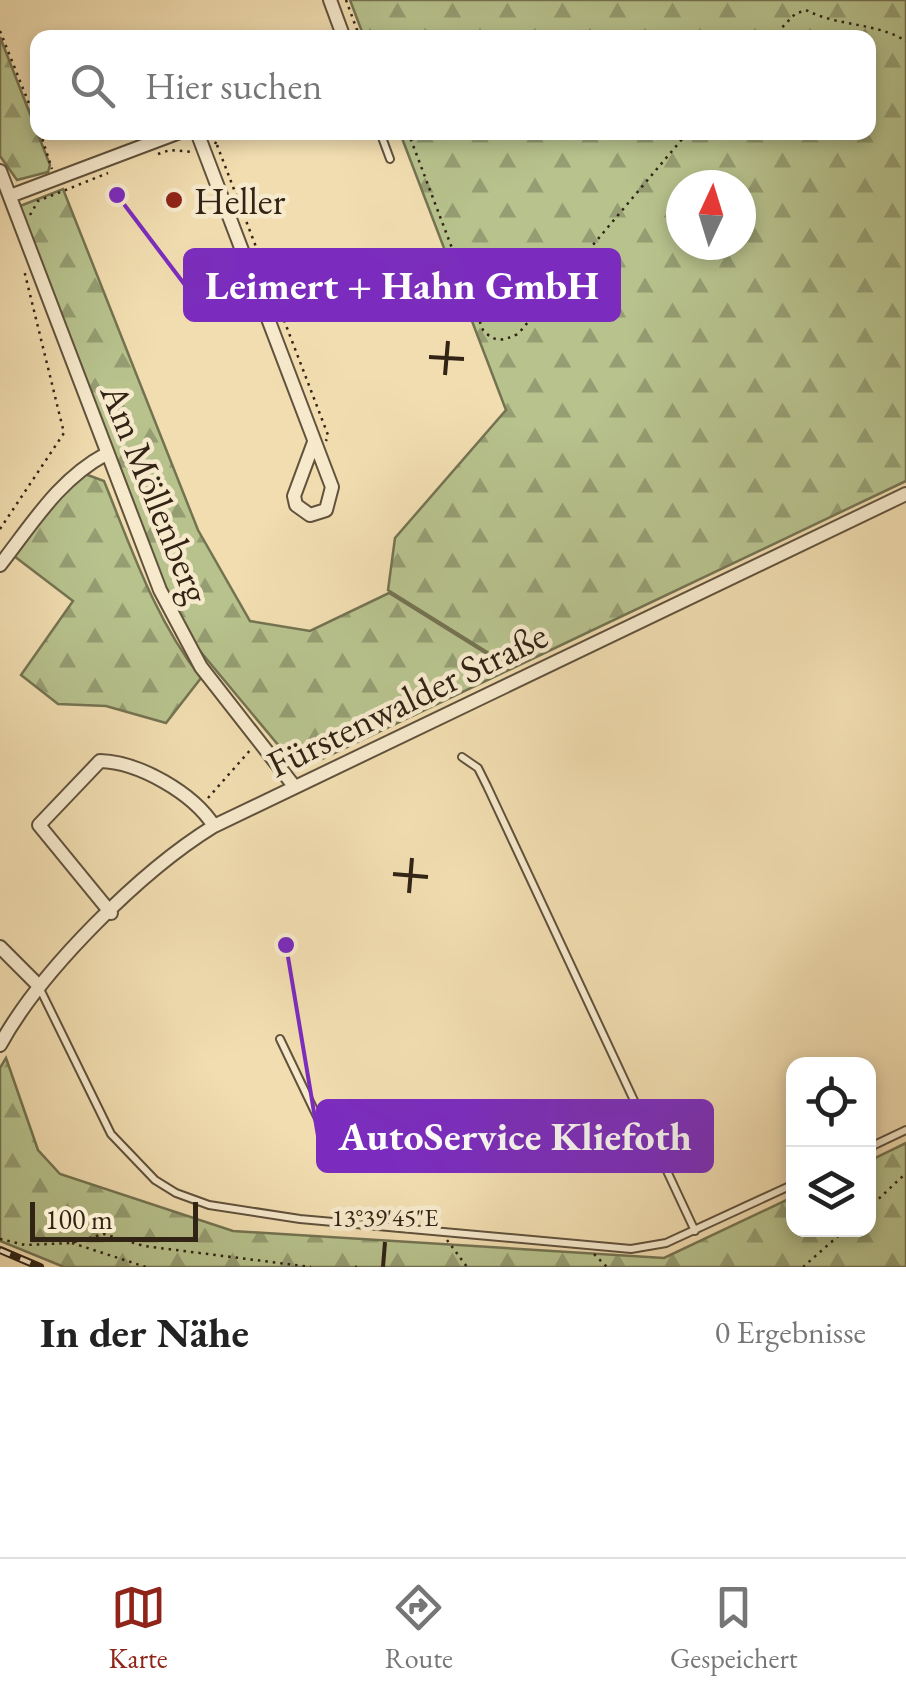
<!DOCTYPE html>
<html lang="de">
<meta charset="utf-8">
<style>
:root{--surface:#fff;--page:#f2f2f2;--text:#222;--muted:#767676;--line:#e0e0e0;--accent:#8f2418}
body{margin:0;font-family:"EB Garamond",serif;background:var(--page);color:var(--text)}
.controls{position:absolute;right:30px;bottom:30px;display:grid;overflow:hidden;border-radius:20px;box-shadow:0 5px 15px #0003}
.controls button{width:90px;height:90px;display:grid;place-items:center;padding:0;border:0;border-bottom:2px solid var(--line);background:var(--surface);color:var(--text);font:50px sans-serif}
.compass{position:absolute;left:666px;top:170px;width:90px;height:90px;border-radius:50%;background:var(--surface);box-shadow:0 5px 15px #0003;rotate:4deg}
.scale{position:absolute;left:30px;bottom:25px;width:168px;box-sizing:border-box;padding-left:10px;border:5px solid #312415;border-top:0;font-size:28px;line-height:35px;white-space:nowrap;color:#312415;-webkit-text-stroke:8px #f6e9cc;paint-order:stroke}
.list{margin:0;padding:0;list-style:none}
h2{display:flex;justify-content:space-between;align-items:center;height:130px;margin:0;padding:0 40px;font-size:42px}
h2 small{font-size:32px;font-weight:400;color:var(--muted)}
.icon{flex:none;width:55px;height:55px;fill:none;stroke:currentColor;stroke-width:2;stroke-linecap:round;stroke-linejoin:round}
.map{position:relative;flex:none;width:906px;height:1267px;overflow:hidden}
.search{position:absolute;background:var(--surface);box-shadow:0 5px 15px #0003;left:30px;right:30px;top:30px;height:110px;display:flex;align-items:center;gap:25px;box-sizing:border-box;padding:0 35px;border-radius:20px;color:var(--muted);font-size:38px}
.sheet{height:290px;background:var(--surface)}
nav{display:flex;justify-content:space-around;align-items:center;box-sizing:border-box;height:140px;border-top:2px solid var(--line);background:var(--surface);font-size:28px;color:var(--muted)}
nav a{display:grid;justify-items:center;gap:5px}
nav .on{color:var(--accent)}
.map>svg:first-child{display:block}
.forest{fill:url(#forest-firs);stroke:#747351;stroke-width:2.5;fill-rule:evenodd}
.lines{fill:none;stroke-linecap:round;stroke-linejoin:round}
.lane-casing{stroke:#61523c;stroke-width:10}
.street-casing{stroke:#61523c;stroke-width:16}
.path{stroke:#312415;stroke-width:2.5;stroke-dasharray:2.5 5;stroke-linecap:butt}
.lane{stroke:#f6e9cc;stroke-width:6}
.street{stroke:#f6e9cc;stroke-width:12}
.rail-casing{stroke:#312415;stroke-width:8}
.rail{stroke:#f6e9cc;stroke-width:4;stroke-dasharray:11;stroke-linecap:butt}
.ticks{fill:none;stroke:#312415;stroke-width:4}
.poi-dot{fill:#8f2418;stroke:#f6e9cc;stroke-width:4}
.labels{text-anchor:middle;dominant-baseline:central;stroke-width:9;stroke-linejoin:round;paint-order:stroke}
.poi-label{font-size:38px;fill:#312415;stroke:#f6e9cc;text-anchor:start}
.street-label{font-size:38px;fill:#312415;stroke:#f6e9cc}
.ticks-label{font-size:25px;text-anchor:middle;fill:#312415;stroke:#f6e9cc;stroke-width:9;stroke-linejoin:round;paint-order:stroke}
.leader{fill:none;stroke:#7b2cbf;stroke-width:4}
.callout-dot{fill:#7b2cbf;stroke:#f6e9cc;stroke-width:4}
.callout{fill:#7b2cbf;stroke:#7b2cbf;stroke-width:4}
.callout-label{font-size:40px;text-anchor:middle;font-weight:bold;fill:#fff}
</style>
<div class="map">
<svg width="906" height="1267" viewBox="0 0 906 1267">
<defs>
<pattern id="forest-firs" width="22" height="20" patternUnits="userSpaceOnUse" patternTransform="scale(2.5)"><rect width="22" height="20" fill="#b7c28d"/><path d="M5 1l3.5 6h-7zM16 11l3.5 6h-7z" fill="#959d72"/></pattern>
</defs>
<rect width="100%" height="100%" fill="#f1ddb0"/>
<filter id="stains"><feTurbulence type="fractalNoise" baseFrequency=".002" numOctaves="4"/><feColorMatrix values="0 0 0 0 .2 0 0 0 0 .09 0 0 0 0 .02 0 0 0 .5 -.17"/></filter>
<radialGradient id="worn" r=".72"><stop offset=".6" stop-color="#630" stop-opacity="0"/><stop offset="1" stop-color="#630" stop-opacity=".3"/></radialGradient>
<path class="forest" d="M350 0H906V481L513 668 388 590 395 538 506 410 400 133 868 132V38L364 37ZM681 185H741V245H681Z
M0 37 50 165 48 172 17 180 0 156Z
M63 189 198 530 250 621 310 631 389 593 511 669 322 759 305 760 284 752 185 633 163 589 20 206Z
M85 474 104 481C132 550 155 619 201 678L166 723 106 706 58 704 21 675 73 601 14 556 57 497Z
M6 1058 38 1150 60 1174 233 1231 664 1258 793 1197 794 1230H868L869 1161 906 1143V1267H64L0 1241V1068Z"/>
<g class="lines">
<g class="lane-casing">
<path id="lane" d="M380 132 390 159
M462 757 478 768 487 786 695 1231
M39 987 111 1134 155 1180 176 1193 209 1205 300 1219 631 1249 666 1243 794 1184
M280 1039 325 1133
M868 1148 906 1130"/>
</g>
<g class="street-casing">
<path id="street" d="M330 0 344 38
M197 132 332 487 326 510 310 515 296 505 294 496 314 442
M0 171 160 590 201 667 294 786
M10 196 180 132
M0 565C33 523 58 480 106 454
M111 913 39 825 100 761C139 762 193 793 214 826
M0 947 39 986
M0 1045C41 970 141 871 214 826L906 494"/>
</g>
<path class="path" d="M346 0 360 38
M0 31 38 126
M772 38 795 14 806 10C839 27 875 22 906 41
M40 132 52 169
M408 132 483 330C495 343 502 341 518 334L688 132
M215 144 221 132
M217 145 328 435 326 441
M158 154 170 150 194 152
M30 215 38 201 108 173
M0 529 64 433 24 270
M208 798 252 748
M868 1209 906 1173
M0 1239 25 1245 71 1243 104 1234 144 1246 311 1267
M447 1240 467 1267
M72 1243 146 1267
M594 1254 607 1267
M355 1267H357
M803 1267 845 1230"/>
<use href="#lane" class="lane"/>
<use href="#street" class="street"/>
<g class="rail-casing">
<path id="rail" d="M0 1250 40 1267"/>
</g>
<use href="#rail" class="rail"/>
</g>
<path class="ticks" d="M429 357 464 359M445 375 448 341M393 874 428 877M409 893 412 858M383 1267 385 1242"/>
<circle class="poi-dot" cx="174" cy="200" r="10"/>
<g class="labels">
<g class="poi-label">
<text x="194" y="200">Heller</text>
</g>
<g class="street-label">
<text transform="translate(156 493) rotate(68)">Am Möllenberg</text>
<text transform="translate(407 699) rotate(-26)">Fürstenwalder Straße</text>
</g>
</g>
<g class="ticks-label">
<text x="385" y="1226">13°39'45"E</text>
</g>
<path class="leader" d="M117 195L185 285M286 945L318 1136"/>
<g class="callout-dot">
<circle cx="117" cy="195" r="10"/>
<circle cx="286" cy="945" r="10"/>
</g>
<g class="callout">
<rect x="185" y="250" width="434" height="70" rx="10"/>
<rect x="318" y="1101" width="394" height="70" rx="10"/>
</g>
<g class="callout-label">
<text x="402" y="299">Leimert + Hahn GmbH</text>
<text x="515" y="1150">AutoService Kliefoth</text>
</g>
<rect width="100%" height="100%" filter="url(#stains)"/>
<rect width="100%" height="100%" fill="url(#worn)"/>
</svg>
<div class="controls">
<button><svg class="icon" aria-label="locate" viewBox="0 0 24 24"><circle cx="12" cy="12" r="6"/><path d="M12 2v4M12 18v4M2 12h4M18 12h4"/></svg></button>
<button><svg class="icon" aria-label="layers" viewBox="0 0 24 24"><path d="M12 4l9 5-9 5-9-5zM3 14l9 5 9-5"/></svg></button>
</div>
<svg class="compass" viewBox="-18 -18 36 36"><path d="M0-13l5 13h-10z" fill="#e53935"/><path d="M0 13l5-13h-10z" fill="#767676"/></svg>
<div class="scale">100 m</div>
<div class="search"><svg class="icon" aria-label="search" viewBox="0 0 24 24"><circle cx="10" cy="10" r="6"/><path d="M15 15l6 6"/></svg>Hier suchen</div>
</div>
<section class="sheet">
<h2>In der Nähe<small>0 Ergebnisse</small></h2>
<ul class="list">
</ul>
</section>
<nav>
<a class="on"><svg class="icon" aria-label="map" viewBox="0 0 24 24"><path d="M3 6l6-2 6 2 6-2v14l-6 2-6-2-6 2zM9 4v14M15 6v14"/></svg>Karte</a>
<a><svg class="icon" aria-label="directions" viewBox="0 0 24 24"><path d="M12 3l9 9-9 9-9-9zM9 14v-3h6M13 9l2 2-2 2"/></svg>Route</a>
<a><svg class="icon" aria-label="saved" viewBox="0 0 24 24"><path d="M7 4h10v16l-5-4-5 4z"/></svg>Gespeichert</a>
</nav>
